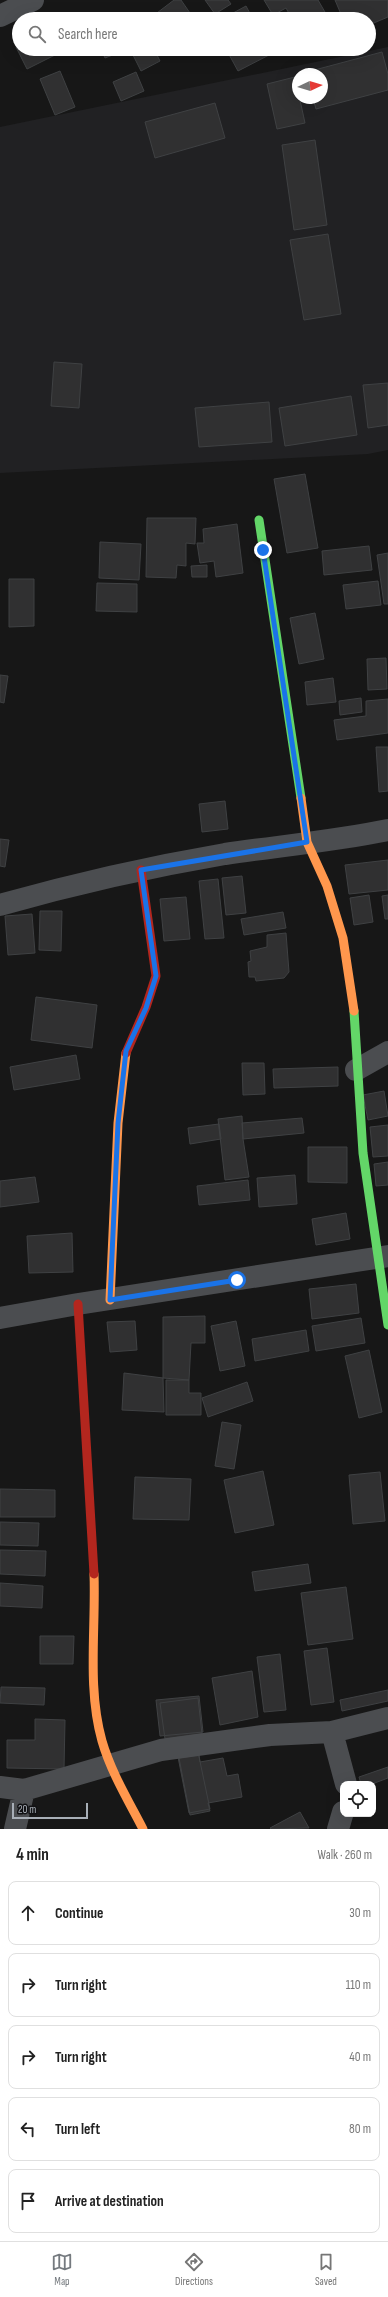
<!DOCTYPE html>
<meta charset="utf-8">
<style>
:root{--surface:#fff;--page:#f2f2f2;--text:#222;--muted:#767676;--line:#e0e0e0;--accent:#757a7f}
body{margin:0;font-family:"Sofia Sans Condensed",sans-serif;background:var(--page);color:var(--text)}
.controls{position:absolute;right:12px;bottom:12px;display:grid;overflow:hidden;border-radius:8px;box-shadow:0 4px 16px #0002}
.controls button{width:36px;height:36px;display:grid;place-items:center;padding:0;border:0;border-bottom:1px solid var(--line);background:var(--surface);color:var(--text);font:20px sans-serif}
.compass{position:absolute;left:292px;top:68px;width:36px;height:36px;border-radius:50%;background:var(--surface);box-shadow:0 4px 16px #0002;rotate:86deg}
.scale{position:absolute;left:12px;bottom:10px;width:76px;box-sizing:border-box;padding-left:4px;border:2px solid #a8afb7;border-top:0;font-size:11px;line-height:14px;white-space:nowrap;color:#a8afb7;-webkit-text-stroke:3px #111113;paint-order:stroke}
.stop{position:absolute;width:12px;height:12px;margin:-9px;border:3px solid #1a73e8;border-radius:50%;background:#fff}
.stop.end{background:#1a73e8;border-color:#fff;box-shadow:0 1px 4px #0008}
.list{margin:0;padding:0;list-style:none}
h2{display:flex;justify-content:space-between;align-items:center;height:52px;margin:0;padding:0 16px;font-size:17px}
h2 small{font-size:13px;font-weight:400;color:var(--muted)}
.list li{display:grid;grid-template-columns:26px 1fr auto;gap:12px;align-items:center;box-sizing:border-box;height:64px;margin:0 8px 8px;padding:0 8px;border:1px solid var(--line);border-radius:8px}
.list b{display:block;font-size:15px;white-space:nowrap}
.list em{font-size:13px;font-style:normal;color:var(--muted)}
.icon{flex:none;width:22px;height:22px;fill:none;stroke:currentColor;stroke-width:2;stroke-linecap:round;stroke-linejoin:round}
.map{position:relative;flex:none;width:388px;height:1829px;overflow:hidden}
.search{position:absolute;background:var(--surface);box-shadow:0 4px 16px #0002;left:12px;right:12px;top:12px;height:44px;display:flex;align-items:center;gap:10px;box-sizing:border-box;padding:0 14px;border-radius:22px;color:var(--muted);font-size:15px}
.sheet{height:412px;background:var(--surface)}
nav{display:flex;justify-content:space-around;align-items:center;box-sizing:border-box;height:56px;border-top:1px solid var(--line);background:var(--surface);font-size:11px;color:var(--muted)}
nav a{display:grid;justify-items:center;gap:2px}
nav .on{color:var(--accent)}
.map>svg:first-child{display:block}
.built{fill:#212123;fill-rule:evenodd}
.building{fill:#303031;stroke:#3f4143}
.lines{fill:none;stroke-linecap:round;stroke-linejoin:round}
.street{stroke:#4b4d50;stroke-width:22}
.fast{stroke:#63d668;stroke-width:9}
.slow{stroke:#ff974d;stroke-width:9}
.jam{stroke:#b3261e;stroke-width:9}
.route{stroke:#1a73e8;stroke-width:5}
</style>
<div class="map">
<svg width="388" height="1829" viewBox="0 0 388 1829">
<rect width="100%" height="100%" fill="#171717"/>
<path class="built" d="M388 47V450L368 454 0 473V127ZM298 74H322V98H298Z"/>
<path class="building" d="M174 0H181L190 13 181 19H149Z
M205 0H228L231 4 215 14Z
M264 0H318L329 19H292L286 8 273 15Z
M335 0H388V17L369 25V19H343Z
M246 6 253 19H222Z
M19 46V49L63 51 27 69 16 47Z
M101 49H128L105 58Z
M130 49H154L160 61 141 71Z
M226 49H269L271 54 238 71Z
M382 52 388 74V90L316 109 313 98H322V74L307 72Z
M60 71 75 107 55 115 40 79Z
M136 72 144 91 121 101 113 82Z
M295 77 305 123 277 129 267 84Z
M215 103 225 138 155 158 145 122Z
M315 140 327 225 294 230 282 145Z
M328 234 341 314 304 320 290 240Z
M54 362 82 364 79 408 51 406Z
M388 383V425L368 428 363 385Z
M351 396 357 435 285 446 279 408Z
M269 402 272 442 199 447 195 408Z
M305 474 318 548 287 553 274 479Z
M147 518H196L195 544 186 543V566L177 565 176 578 146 577Z
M237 524 243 573 216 577 214 561 200 563 197 543H204L203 529Z
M100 542 141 544 139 580 99 578Z
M369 546 372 570 324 575 322 551Z
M388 553V604H384L377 555Z
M207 565V577H192L191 566Z
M9 579H34V626L9 627Z
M378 581 381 605 346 609 343 585Z
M97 583 137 584V612L96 611Z
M315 613 324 659 299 664 290 618Z
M386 658 387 689 368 690 367 659Z
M0 675 8 676 4 703 0 702Z
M333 678 336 702 307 705 305 682Z
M361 698 362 712 340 715 339 701Z
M388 699V733L337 740 334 720 366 716V701Z
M376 747H388V791L379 792Z
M225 801 228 829 202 832 199 804Z
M0 839 9 840 5 867 0 866Z
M388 860V890L349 894 345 865Z
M242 876 246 913 226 915 222 878Z
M218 879 224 938 205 939 199 881Z
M369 895 373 922 354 925 350 898Z
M388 895V919H385L382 896Z
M186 897 190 939 164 941 160 899Z
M40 911H62L61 951 39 950Z
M283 912 286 928 244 935 241 919Z
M32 914 35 953 8 955 5 916Z
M286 933 289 972 284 978 256 981 255 977H249L248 962 251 961 250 951 267 947V935Z
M36 997 97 1005 92 1048 31 1040Z
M76 1055 80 1079 14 1090 10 1067Z
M242 1063H264L265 1094 243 1095Z
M338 1067V1086L274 1088 273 1069Z
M384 1091 388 1116 368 1120 363 1095Z
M242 1116 243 1139 249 1177 225 1180 218 1119Z
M302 1118 304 1133 243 1139 242 1123Z
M219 1124 221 1139 190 1144 188 1128Z
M388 1125V1156L373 1157 370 1127Z
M308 1147H347V1183L308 1182Z
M388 1162V1185L376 1186 374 1164Z
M295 1175 297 1204 259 1207 257 1178Z
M35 1177 39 1202 0 1207V1181Z
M248 1180 250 1200 199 1205 197 1186Z
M346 1213 350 1239 316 1245 312 1219Z
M72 1233 73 1272 29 1273 27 1236Z
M356 1284 359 1313 312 1319 309 1289Z
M205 1316V1343H191L189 1380 163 1378V1317Z
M361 1318 365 1343 316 1351 312 1326Z
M135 1321 137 1350 110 1352 107 1322Z
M236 1321 245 1366 220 1371 211 1326Z
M306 1330 309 1351 255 1361 252 1339Z
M369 1350 382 1412 359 1418 345 1356Z
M124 1373 163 1378 164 1412 122 1410Z
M166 1380H189V1393H201V1415H166Z
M247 1382 253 1401 208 1417 202 1398Z
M222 1422 241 1425 234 1469 215 1466Z
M263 1471 274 1525 235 1533 224 1480Z
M380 1472 385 1521 353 1524 349 1475Z
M135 1477 191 1479 189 1520 133 1519Z
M0 1489 55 1490V1517H0Z
M0 1522 39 1523 38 1546 0 1545Z
M0 1550 46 1551 45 1576 0 1574Z
M308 1564 311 1583 255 1591 252 1572Z
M0 1583 43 1586 42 1608 0 1606Z
M346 1587 353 1639 308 1645 301 1593Z
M40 1636H74L73 1664H40Z
M327 1648 334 1702 311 1705 304 1651Z
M280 1654 286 1710 264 1712 257 1657Z
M252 1671 258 1717 220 1725 212 1678Z
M1 1687 45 1688 44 1705 0 1703Z
M388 1690V1701L342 1711 340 1700Z
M199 1696 203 1732 160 1736 156 1700Z
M198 1698 202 1734 165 1739 160 1703Z
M35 1719 65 1720 64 1769 7 1768V1740H35Z
M198 1752 210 1809 189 1813 178 1757Z
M199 1755 200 1762 223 1758 227 1776 238 1774 242 1797 208 1803 210 1811 190 1815 179 1758Z
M388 1767V1778L372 1784H361L359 1777Z
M300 1812 309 1828 271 1829 270 1828Z"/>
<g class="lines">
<path class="street" d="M0 16 33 0
M0 905C74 884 149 867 225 854 279 846 334 841 388 830
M356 1070 388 1052
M0 1318 78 1304 388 1256
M332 1732 346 1784
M0 1787 24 1790 161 1750 270 1735 332 1732 388 1718
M15 1829 24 1790
M338 1829 343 1812"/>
<path class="fast" d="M259 520 301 798
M354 1011 363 1153 388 1325"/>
<path class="slow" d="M301 798 307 842 327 886 343 938 354 1011
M110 1300 118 1123 126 1053
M94 1574C96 1629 87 1688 102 1741 111 1772 128 1800 143 1829"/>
<path class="jam" d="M126 1053 146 1007 156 976 141 870
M78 1304 94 1574"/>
</g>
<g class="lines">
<path class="route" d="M237 1280 110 1300 118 1123 126 1051 146 1008 156 976 141 870 307 842 263 550"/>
</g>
</svg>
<div class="controls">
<button><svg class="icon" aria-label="locate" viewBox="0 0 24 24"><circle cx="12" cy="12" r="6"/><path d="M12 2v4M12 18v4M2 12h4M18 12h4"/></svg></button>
</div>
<svg class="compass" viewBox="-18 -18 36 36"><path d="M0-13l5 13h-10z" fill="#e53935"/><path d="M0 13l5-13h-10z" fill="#767676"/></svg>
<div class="scale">20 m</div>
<div class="stop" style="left:237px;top:1280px"></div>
<div class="stop end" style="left:263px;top:550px"></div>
<div class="search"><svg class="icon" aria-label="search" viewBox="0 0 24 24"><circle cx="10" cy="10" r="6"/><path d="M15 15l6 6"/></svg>Search here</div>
</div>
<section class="sheet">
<h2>4 min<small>Walk · 260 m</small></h2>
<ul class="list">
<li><svg class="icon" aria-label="ahead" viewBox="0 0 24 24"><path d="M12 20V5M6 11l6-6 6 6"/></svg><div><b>Continue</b></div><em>30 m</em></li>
<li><svg class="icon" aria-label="right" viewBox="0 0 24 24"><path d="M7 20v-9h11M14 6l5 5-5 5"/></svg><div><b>Turn right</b></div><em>110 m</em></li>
<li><svg class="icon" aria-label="right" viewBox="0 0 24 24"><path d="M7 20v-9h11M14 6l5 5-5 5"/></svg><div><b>Turn right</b></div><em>40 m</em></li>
<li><svg class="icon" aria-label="left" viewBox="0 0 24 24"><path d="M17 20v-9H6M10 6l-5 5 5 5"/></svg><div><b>Turn left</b></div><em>80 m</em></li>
<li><svg class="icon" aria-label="arrive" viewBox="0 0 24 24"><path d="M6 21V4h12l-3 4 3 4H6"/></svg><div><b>Arrive at destination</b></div></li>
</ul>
</section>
<nav>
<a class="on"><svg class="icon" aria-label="map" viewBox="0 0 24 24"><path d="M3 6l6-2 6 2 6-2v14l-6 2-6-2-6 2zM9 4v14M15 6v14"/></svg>Map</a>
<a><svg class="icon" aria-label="directions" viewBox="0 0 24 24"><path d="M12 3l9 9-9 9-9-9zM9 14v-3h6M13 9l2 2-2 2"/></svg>Directions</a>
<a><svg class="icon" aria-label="saved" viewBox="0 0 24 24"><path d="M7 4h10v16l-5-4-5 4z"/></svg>Saved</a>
</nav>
